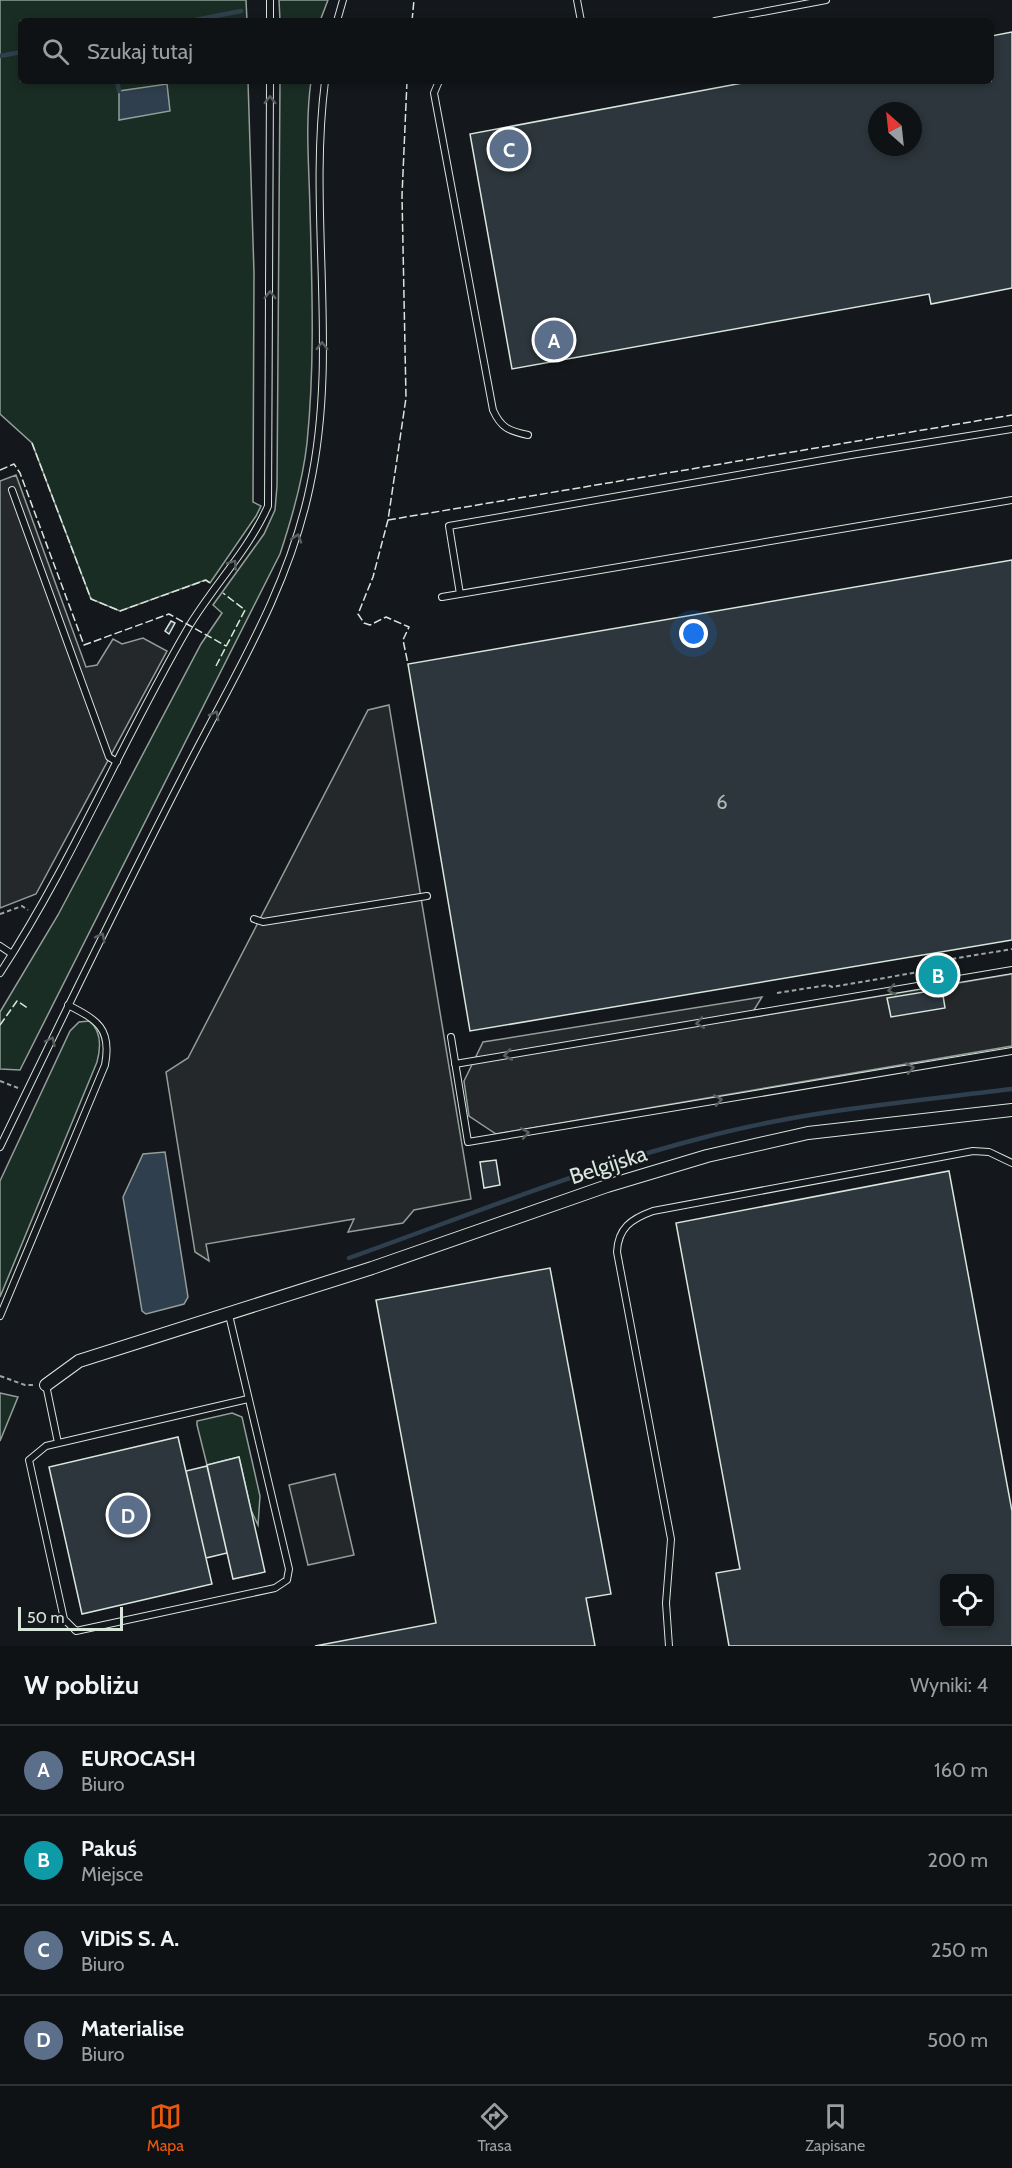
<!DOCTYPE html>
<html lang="pl">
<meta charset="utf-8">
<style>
:root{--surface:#0f1215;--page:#1d2022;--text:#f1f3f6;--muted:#9b9ea0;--line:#2f3234;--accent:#ea580c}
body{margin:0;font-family:Cabin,sans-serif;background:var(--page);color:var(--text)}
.controls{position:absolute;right:18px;bottom:18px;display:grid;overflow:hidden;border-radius:9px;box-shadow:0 3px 9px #0003}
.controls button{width:54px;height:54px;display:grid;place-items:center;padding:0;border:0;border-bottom:2px solid var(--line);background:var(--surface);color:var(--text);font:30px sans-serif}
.compass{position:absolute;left:868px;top:102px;width:54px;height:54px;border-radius:50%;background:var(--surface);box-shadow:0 3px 9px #0003;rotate:333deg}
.scale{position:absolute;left:18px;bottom:15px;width:105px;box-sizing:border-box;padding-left:6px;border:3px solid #d8e6dc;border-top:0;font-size:16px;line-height:21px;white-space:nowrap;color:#d8e6dc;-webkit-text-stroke:4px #14181c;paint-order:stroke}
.you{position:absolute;left:694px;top:634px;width:21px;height:21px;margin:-15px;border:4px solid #fff;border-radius:50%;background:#1a73e8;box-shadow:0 0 0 9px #1a73e833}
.badge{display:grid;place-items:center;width:39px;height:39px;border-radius:50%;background:var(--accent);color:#fff;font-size:20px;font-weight:700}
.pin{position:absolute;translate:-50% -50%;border:3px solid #fff;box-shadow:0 2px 6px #0006}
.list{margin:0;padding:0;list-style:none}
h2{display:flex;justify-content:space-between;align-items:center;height:78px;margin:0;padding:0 24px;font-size:26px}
h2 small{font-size:20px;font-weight:400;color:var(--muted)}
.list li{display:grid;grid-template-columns:39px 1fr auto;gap:18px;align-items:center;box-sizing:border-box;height:90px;padding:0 24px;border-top:2px solid var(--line)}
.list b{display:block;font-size:22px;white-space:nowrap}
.list p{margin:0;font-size:20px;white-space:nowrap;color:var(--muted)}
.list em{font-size:20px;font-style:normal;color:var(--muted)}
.icon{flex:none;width:33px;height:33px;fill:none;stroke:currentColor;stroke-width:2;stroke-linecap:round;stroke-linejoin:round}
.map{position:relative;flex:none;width:1012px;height:1646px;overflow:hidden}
.search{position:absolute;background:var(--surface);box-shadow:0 3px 9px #0003;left:18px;right:18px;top:18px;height:66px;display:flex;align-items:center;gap:15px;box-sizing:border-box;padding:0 21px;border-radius:9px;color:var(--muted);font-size:22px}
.sheet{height:438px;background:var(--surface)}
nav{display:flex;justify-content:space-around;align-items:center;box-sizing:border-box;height:84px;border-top:2px solid var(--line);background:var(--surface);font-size:16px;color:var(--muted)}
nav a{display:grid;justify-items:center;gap:3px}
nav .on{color:var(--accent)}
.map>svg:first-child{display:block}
.green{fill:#1a2d24;stroke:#939e99;stroke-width:1.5}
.parking{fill:#24282b;stroke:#939e99;stroke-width:1.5}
.water{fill:#2f3f4d;stroke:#939e99;stroke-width:1.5}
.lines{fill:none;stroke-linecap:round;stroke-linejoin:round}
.stream{stroke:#2f3f4d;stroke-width:4.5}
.building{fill:#2c363c;stroke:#d8e6dc;stroke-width:1.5;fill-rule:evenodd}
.lane-casing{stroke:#d8e6dc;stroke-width:8}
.street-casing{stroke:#d8e6dc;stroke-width:14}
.path{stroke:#9da8a2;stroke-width:2;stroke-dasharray:4.5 3;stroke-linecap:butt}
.lane{stroke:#14181c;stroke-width:6}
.street{stroke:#14181c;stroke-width:12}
.fence{stroke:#d8e6dc;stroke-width:1.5;stroke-dasharray:8 3;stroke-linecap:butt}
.oneway{stroke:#59605f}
.labels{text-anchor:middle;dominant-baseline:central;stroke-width:4.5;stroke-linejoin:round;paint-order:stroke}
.number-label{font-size:20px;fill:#adbab4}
.street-label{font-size:22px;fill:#d8e6dc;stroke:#14181c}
</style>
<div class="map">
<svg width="1012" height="1646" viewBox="0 0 1012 1646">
<rect width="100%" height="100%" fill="#14181c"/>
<path class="green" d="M0 0H246L247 21H21V81H248L254 273 253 502 261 506 256 516 210 583 205 580 120 611 91 599 32 443 0 414Z
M279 0H328L320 21H280Z
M280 81H311C305 124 309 165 310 209 312 286 315 365 307 443 303 480 292 518 280 554L20 1070 0 1069V1012L58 915 201 644 222 613 213 605 264 534 275 510 277 486Z
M89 1021C102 1031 101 1047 97 1062L0 1297V1181L70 1031 79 1022Z
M0 1393 18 1397 0 1441Z
M232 1413 242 1417 260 1496 258 1525 251 1510 239 1457 207 1465 197 1425V1421Z"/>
<path class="parking" d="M16 475 86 667 97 665 113 639 122 644 143 638 167 651 36 894 0 908V481Z
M389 705 471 1199 414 1210 403 1223 348 1232 354 1219 206 1244 209 1261 195 1252 166 1072 188 1058 368 710Z
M1012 974V1046L496 1134 469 1116 464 1081 483 1042 762 997 749 1018Z
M335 1474 354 1555 308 1565 289 1485Z"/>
<path class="water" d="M167 84 170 111 119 120V91Z
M165 1152 188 1297 184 1304 146 1314 142 1311 123 1197 143 1154Z"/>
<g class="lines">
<path class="stream" d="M190 21 241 11
M0 56 21 52
M117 81 119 91
M349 1258C464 1217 579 1170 698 1139 800 1111 907 1102 1012 1089"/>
</g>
<path class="building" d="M1012 32V288L931 304 929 294 512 369 470 134 753 81H991V36ZM877 111H913V147H877Z
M1012 560V940L470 1031 408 664Z
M171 621 175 623 169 634 165 631Z
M942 989 945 1008 891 1017 887 998Z
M496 1160 500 1185 484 1188 480 1162Z
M949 1171 1012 1511V1646H729L716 1573 740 1569 676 1223ZM944 1578H990V1624H944Z
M550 1268 611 1594 586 1598 595 1646H315L436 1623 376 1300Z
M178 1437 212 1584 82 1614 49 1467Z
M239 1457 265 1572 233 1579 207 1465Z
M207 1466 227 1553 206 1558 186 1471Z"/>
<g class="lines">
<g class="lane-casing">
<path id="lane" d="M577 0 581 21
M270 21V0
M337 21 343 0
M715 21 826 0
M439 81 434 93 493 410C501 428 509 431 528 435
M12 490 109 757 117 762
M460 594 449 526 851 455 1012 429
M442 597 1012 500
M254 919 263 922 427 896
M0 946 12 954
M0 973C72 863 122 741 188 628 213 586 248 551 268 506L270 81
M451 1037 468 1142 1012 1051
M455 1064 1012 970
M0 1147C61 1020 123 893 187 768 234 676 289 588 310 486 339 353 308 215 325 81
M229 1315 289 1569 287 1580 275 1588 76 1631 64 1619 29 1460 46 1446 248 1399
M0 1316 105 1065C112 1028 97 1020 68 1005
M46 1385 58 1443
M669 1646 666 1603 671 1539 617 1252C618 1228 631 1219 653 1211L973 1151 989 1152 1012 1163"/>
</g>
<g class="street-casing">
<path id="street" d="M46 1385 79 1361 372 1268 607 1186 707 1156 808 1133 1012 1110"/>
</g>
<path class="path" d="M0 914 22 906 28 910
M945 960 947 972
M777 993 828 985 832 987 913 973 934 962 1012 949
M0 1081 18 1088
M0 1376 25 1385H35"/>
<use href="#lane" class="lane"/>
<use href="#street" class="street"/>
<path class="fence" d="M412 21 414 0
M407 81 402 196 406 398 388 520 373 577 358 614 364 623 370 625 386 617 409 627 403 640 408 664
M32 443 91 599 120 611 206 580 210 583
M0 470 14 464 20 473 84 645 169 614 226 646
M388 520 1012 415
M216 666 245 610 223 593
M0 1025 17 1001 29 1009"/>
</g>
<defs><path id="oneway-chevron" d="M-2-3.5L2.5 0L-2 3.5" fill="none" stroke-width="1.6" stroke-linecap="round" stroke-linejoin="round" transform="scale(1.5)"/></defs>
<g class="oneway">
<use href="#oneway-chevron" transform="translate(270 100) rotate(-90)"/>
<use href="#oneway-chevron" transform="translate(270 295) rotate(-90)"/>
<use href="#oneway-chevron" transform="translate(322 346) rotate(-90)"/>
<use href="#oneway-chevron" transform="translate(297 538) rotate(-72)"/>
<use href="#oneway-chevron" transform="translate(233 564) rotate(-55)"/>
<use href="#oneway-chevron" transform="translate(215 715) rotate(-62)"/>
<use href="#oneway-chevron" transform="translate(101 937) rotate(-63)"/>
<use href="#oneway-chevron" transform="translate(892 990) rotate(170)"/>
<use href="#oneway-chevron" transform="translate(700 1023) rotate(170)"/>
<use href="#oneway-chevron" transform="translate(51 1041) rotate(-65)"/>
<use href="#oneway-chevron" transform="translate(508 1055) rotate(170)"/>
<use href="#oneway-chevron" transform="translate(910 1068) rotate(-10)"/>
<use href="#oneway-chevron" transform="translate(718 1100) rotate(-10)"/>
<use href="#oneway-chevron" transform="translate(525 1133) rotate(-10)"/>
</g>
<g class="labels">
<g class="number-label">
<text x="722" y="802">6</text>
</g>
<g class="street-label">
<text transform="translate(608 1165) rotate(-18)">Belgijska</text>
</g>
</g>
</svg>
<div class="controls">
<button><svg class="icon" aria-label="locate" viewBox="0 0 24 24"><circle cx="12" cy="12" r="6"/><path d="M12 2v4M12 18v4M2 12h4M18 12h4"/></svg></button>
</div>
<svg class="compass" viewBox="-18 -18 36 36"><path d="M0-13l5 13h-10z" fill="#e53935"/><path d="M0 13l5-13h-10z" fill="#9b9ea0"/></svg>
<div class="scale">50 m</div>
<div class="you"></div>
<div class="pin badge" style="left:554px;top:340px;background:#5c6f8a">A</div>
<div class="pin badge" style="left:938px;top:975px;background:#0f9aa8">B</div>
<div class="pin badge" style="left:509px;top:149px;background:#5c6f8a">C</div>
<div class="pin badge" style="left:128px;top:1515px;background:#5c6f8a">D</div>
<div class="search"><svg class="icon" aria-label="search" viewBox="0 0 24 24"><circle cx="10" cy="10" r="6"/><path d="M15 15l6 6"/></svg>Szukaj tutaj</div>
</div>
<section class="sheet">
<h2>W pobliżu<small>Wyniki: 4</small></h2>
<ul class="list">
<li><span class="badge" style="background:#5c6f8a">A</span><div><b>EUROCASH</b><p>Biuro</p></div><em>160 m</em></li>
<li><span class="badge" style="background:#0f9aa8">B</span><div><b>Pakuś</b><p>Miejsce</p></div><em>200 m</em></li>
<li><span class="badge" style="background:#5c6f8a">C</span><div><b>ViDiS S. A.</b><p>Biuro</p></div><em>250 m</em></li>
<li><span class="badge" style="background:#5c6f8a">D</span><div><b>Materialise</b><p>Biuro</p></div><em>500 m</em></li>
</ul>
</section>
<nav>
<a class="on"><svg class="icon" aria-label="map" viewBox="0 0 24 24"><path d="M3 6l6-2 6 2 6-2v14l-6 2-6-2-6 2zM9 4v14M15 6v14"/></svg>Mapa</a>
<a><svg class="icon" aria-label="directions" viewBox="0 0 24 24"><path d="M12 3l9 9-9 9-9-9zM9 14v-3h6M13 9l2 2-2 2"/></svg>Trasa</a>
<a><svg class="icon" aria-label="saved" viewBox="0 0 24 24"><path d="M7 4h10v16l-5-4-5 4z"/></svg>Zapisane</a>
</nav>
